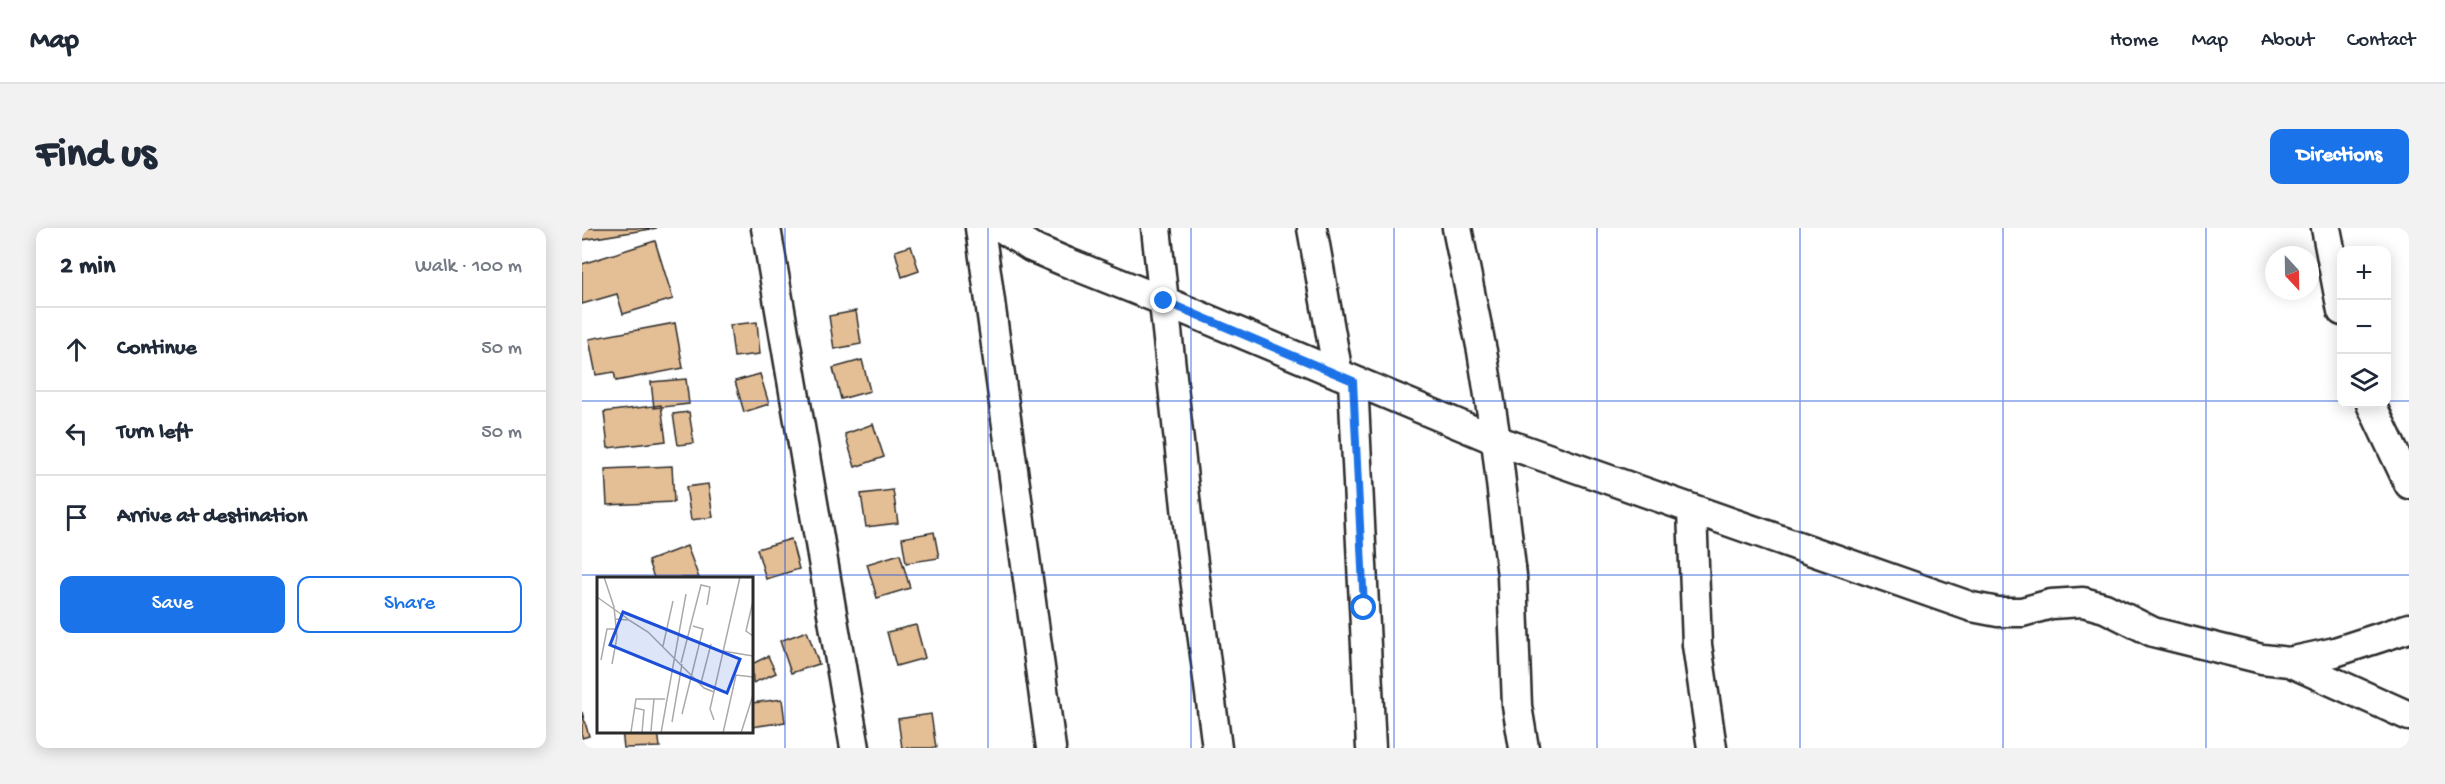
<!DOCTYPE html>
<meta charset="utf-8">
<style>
:root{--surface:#fff;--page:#f2f2f3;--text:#1f2937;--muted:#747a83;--line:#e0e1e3;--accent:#1a73e8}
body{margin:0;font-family:"Gochi Hand",sans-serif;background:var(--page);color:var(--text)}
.controls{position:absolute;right:18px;top:18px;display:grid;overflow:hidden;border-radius:12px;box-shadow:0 3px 15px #0003}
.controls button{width:54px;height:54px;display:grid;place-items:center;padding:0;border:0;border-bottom:2px solid var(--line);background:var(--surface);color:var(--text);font:30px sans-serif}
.compass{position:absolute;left:1683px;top:18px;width:54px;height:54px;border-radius:50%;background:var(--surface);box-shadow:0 3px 15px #0003;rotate:158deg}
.stop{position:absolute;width:18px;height:18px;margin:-14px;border:4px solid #1a73e8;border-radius:50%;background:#fff}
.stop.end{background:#1a73e8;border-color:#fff;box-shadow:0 2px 6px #0008}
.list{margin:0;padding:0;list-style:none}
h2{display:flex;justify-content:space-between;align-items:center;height:78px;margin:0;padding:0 24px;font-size:26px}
h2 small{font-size:20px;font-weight:400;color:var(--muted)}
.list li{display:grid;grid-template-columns:39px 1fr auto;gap:18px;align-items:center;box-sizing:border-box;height:84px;padding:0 24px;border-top:2px solid var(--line)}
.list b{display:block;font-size:22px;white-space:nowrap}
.list em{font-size:20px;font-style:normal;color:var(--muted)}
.actions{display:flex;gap:12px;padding:18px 24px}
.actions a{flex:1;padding:14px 0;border:2px solid var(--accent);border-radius:12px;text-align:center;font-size:21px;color:var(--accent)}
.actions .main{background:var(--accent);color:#fff}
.icon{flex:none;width:33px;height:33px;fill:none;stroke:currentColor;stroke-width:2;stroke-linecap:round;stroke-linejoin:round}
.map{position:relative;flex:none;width:1827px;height:520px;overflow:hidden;border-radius:12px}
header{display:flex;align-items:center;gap:36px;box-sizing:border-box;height:84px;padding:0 30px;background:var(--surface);border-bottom:2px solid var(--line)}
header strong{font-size:28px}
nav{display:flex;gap:33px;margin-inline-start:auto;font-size:21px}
.intro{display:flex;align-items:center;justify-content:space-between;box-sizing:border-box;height:144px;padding:0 36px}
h1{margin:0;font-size:42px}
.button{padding:15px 27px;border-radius:12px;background:var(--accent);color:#fff;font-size:21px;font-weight:700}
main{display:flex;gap:36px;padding:0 36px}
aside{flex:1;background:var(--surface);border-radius:12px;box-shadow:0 3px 15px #0003}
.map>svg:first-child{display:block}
.building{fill:#e4be95;stroke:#2b2b2b;stroke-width:1.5}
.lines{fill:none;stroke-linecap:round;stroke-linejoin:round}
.minor-casing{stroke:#2b2b2b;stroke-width:33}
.minor{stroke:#fff;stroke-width:28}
.route{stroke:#1a73e8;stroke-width:8}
.grid{fill:none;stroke:#1d4ed8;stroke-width:1.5;stroke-opacity:0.55}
.inset-road{fill:none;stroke:#aaa;stroke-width:1.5}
.view{fill:#1d4ed8;fill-opacity:0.15;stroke:#1d4ed8;stroke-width:3}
.inset-edge{fill:none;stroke:#2b2b2b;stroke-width:3}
</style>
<header>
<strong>Map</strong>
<nav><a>Home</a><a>Map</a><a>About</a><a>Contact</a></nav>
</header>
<div class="intro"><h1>Find us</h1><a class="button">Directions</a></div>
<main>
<aside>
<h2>2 min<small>Walk · 100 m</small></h2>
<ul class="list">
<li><svg class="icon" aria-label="ahead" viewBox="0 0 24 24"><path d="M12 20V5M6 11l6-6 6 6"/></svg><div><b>Continue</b></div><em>50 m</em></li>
<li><svg class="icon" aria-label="left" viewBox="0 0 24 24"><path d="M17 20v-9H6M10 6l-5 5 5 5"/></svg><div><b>Turn left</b></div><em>50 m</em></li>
<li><svg class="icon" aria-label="arrive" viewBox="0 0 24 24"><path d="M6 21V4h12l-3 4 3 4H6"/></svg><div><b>Arrive at destination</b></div></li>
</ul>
<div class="actions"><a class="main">Save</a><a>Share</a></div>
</aside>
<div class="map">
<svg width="1827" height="520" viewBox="0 0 1827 520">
<rect width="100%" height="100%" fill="#fff"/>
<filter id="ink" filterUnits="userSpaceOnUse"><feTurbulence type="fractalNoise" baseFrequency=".0167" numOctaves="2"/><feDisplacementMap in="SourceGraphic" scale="12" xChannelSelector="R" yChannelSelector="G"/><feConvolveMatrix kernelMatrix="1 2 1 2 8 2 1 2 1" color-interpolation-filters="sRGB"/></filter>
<g filter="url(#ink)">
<path class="building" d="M0 0H75L0 12Z
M73 13 91 71 41 86 35 66 0 76V36Z
M329 18 337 43 320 49 313 23Z
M274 83 279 116 252 121 247 88Z
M175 94 178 126 152 129 148 97Z
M93 95 101 140 34 153 32 144 14 147 7 111Z
M280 132 288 163 259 171 251 140Z
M178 146 187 176 162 184 153 153Z
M104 151 107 176 72 180 69 154Z
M79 177 84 213 26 220 22 184Z
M107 184 112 215 96 217 91 186Z
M291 196 302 229 273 239 263 206Z
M90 238 92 274 25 277 23 241Z
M126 256 131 289 109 292 104 259Z
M311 262 316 295 284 299 279 266Z
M352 304 357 330 324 335 320 310Z
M209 311 217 341 184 351 175 321Z
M105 318 117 350H72L66 333Z
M318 326 328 360 295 370 285 336Z
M334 397 343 430 314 438 305 404Z
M225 403 237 436 209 445 198 413Z
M186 428 194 445 171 455 170 436Z
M200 471 203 494 170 499V475Z
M0 484 7 508 0 510Z
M349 486 354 520H320L316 491Z
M40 503H76L78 519 42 520Z"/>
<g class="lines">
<g class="minor-casing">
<path id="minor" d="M184 0 273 520
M398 0 469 520
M420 0 449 19 484 34 582 73 914 212 1390 379 1416 384H1440L1469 376 1501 374 1523 380 1571 404 1680 431 1707 434 1753 424 1827 400
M574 0 605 288 635 520
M730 0 756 146
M875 0 900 123 914 212 930 348 935 478 942 520
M1744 0 1760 83
M771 153 789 520
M1789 176 1827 256
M1110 283 1115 417 1130 520
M1707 434 1827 488"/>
</g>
<use href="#minor" class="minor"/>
</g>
</g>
<g class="lines" filter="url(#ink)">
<path class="route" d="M582 73 771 153 782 380"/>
</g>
<path class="grid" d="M203 0V520M406 0V520M609 0V520M812 0V520M1015 0V520M1218 0V520M1421 0V520M1624 0V520M0 173H1760M1804 173H1827M0 347H1827"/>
<g transform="translate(15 349)">
<rect width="156" height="156" fill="#fff"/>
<path class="inset-road" d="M7 0 17 30 20 60 15 87M0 20 31 42M156 24 149 54 156 59M18 42 32 43 51 55 107 111 117 115M66 69 76 24M126 74 156 79M4 83 10 52H19M84 86 104 8 113 10 110 28M104 106 114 67M38 131 47 133 45 156M85 137 106 52 96 49M117 143 113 132 143 0M75 145 85 87M54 154 57 122M34 155 39 122H68M64 156 89 17M126 156 139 98 156 100M144 156 156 118"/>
<path class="view" d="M26 35 143 82 130 116 13 68Z"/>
<rect width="156" height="156" class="inset-edge"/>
</g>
</svg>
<div class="controls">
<button>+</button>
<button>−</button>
<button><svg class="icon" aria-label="layers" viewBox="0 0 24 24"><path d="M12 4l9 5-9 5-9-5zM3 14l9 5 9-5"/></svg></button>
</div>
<svg class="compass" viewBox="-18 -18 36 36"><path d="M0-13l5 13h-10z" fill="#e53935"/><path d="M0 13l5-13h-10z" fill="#747a83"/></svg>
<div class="stop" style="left:782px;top:380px"></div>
<div class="stop end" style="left:582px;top:73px"></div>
</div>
</main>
